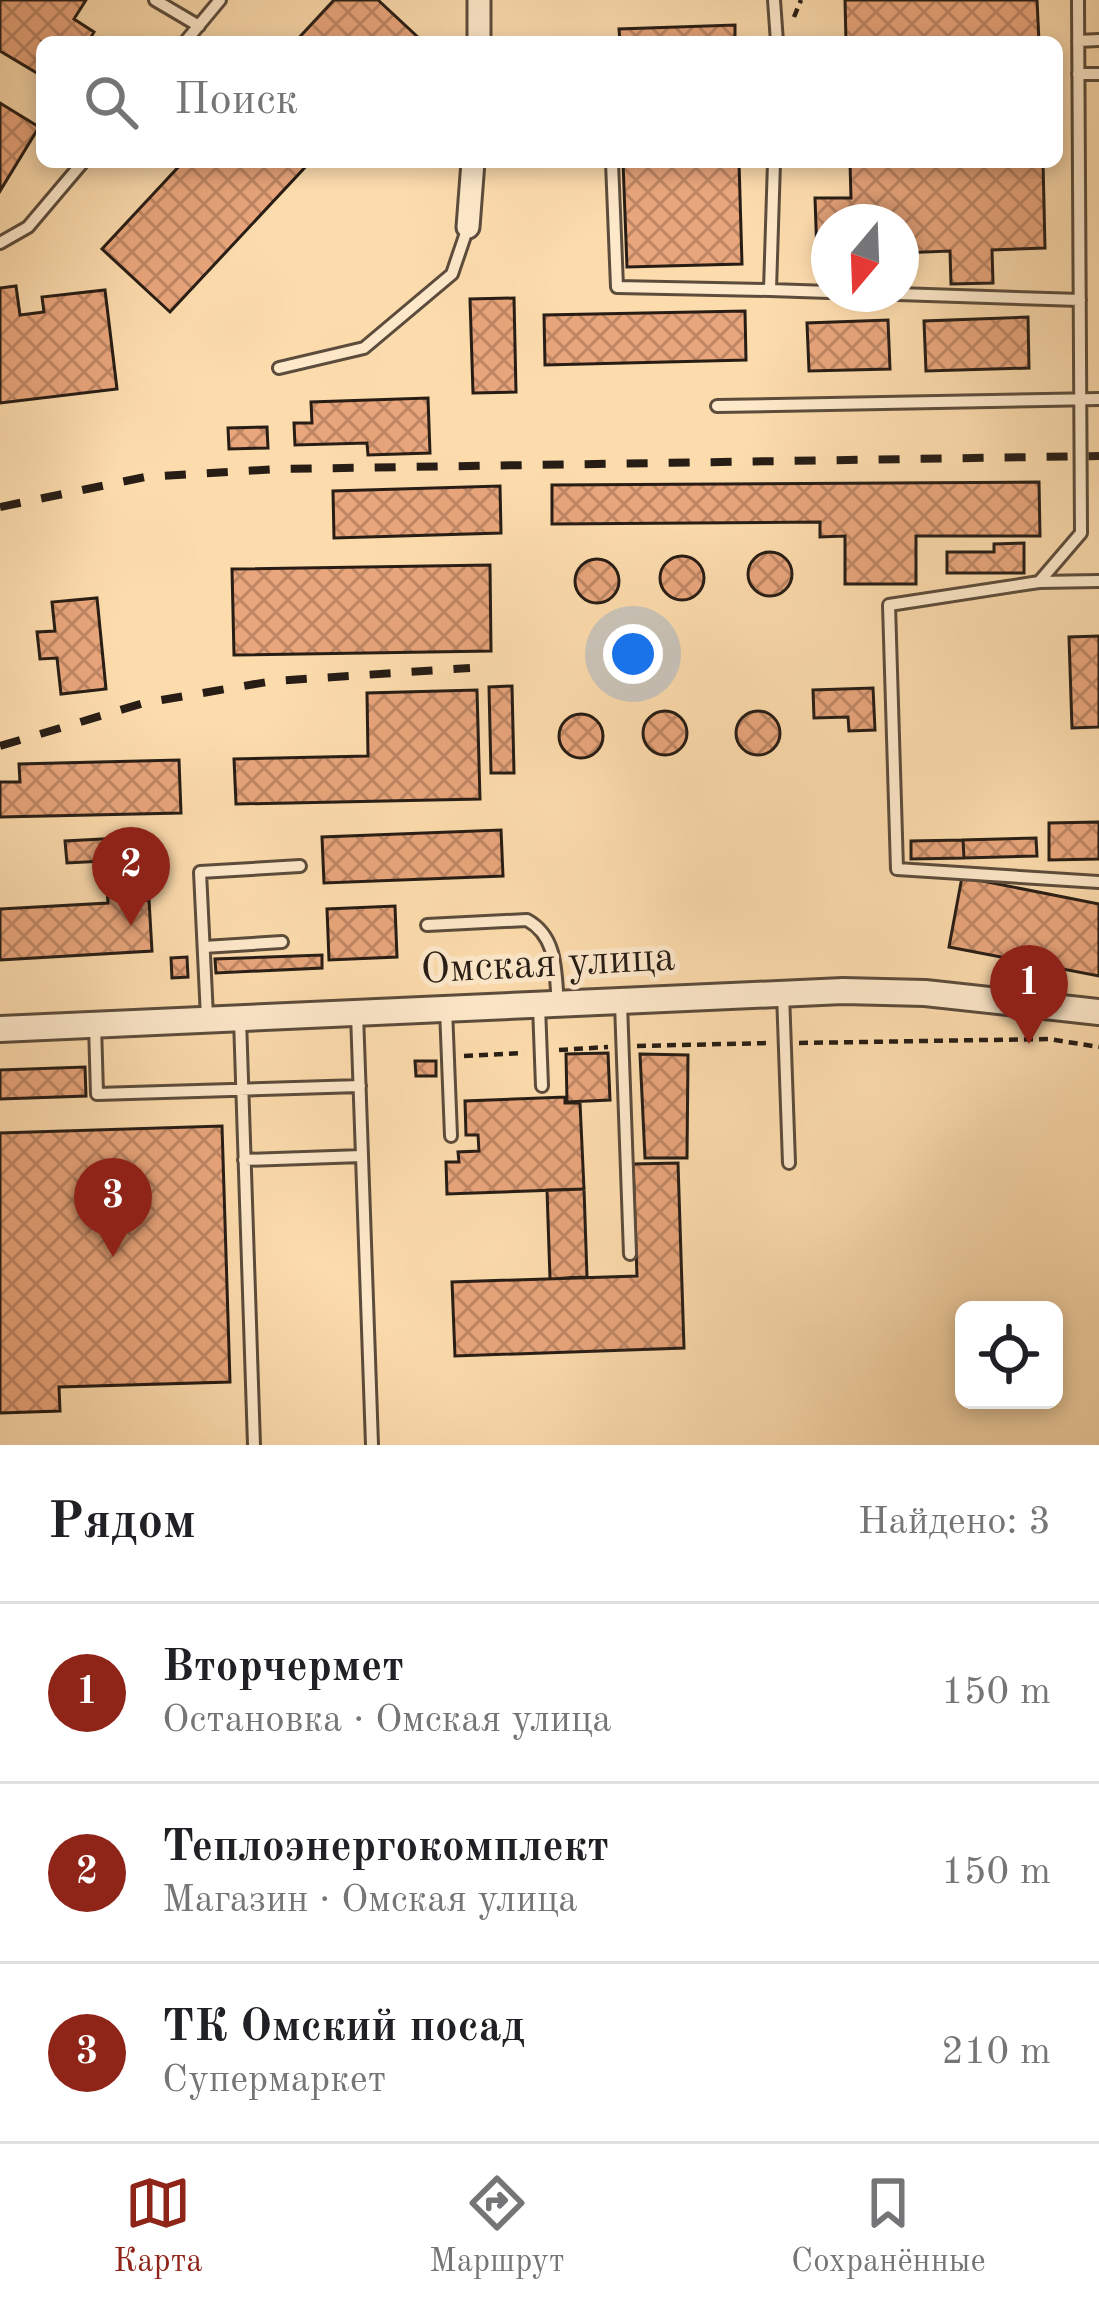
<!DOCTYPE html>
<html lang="ru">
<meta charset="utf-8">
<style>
:root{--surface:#fff;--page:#f6f6f6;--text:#202124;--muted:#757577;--line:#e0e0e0;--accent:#8f2418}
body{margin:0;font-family:"Old Standard TT",serif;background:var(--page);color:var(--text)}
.controls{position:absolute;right:36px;bottom:36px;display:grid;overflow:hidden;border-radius:18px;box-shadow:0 6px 18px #0003}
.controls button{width:108px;height:108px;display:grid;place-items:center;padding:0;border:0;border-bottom:3px solid var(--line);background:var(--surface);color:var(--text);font:60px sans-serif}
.compass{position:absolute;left:811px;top:204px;width:108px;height:108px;border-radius:50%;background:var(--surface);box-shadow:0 6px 18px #0003;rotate:199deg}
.you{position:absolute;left:633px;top:654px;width:42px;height:42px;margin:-30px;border:9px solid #fff;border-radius:50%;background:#1a73e8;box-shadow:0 0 0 18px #1a73e833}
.badge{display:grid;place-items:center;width:78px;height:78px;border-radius:50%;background:var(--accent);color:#fff;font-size:39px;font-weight:700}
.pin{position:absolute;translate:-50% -99px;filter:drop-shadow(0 3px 6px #0008)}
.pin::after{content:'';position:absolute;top:63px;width:42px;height:36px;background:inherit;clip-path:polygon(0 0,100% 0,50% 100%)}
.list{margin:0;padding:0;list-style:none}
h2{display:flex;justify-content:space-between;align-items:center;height:156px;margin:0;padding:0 48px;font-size:51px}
h2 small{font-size:39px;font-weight:400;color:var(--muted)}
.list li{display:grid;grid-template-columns:78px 1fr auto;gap:36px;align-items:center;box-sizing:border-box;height:180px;padding:0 48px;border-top:3px solid var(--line)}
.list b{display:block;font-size:45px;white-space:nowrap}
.list p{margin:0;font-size:39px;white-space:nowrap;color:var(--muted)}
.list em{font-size:39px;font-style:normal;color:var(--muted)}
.icon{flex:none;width:66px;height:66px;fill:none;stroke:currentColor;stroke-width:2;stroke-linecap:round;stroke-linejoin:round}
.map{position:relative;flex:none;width:1099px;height:1445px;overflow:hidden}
.search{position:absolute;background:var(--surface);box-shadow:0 6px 18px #0003;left:36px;right:36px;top:36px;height:132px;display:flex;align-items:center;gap:30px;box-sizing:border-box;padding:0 42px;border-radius:18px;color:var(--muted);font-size:45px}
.sheet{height:696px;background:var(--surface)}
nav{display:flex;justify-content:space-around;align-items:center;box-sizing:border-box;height:168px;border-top:3px solid var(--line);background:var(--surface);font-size:33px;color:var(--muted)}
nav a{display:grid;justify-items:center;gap:6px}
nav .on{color:var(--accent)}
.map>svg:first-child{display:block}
.building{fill:url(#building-cross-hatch);stroke:#271d15;stroke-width:3}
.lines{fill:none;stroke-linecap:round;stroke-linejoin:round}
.service-casing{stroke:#5c4c3b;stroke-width:16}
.minor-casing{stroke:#5c4c3b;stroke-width:27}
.tertiary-casing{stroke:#5c4c3b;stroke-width:30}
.path{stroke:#271d15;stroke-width:4.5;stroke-dasharray:9 6;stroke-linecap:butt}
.service{stroke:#fde8ca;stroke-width:10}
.minor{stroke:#fde8ca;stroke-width:21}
.tertiary{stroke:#fde8ca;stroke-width:24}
.rail{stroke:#271d15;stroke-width:8;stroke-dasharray:21 21;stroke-linecap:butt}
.labels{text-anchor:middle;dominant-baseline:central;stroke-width:10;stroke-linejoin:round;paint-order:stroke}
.street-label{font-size:42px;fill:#271d15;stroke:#fde8ca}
</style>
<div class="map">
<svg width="1099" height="1445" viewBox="0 0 1099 1445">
<defs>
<pattern id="building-cross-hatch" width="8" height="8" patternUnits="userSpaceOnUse" patternTransform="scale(3)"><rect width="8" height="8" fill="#e9a57b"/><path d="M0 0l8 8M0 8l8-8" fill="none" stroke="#bd8664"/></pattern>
</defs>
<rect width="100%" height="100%" fill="#fcdbad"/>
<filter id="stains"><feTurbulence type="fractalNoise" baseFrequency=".00167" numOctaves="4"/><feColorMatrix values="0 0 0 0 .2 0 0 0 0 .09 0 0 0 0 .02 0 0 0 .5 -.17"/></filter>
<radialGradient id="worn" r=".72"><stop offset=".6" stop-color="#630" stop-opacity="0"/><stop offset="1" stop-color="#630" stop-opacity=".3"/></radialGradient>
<path class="building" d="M0 0H86L74 19 94 32 88 42H42V76L0 51Z
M334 0H378L422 41 295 42Z
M845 0H1037L1039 42H846Z
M735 25V42H620L619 29Z
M0 103 39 127 0 191Z
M183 162H310L170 312 102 249Z
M623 162H739L742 264 627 267Z
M850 162H1043L1045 248 992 250 993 283 951 284 950 251 901 253V222H829V255H817L815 198H851Z
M16 286 20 315 44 312 42 297 105 290 117 389 0 403V288Z
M514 298 516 392 473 393 470 299Z
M745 311 746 360 545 365 544 315Z
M1028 317 1029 368 926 371 924 321Z
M888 320 890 369 809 371 807 323Z
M428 398 430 453 368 455 367 443 295 445 294 423H312L311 402Z
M267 427 268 448 229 449 228 428Z
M1039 482 1040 536H916V584H845V536L820 537V522L552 524V485Z
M500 486 501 533 334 538 333 491Z
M1024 543V573H947V552H994V544Z
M748 574a22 22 0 1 1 44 0a22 22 0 1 1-44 0Z
M660 578a22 22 0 1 1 44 0a22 22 0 1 1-44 0Z
M575 581a22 22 0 1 1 44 0a22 22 0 1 1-44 0Z
M490 565 491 651 234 655 232 569Z
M97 598 106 689 61 694 57 658 40 659 37 632 55 631 52 602Z
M1099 636V727L1072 728 1069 637Z
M512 686 514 773H491L489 687Z
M873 688 875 730 849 731 848 717 814 718 813 690Z
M477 690 480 799 236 804 234 759 368 756 367 693Z
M736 733a22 22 0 1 1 44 0a22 22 0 1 1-44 0Z
M643 733a22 22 0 1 1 44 0a22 22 0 1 1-44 0Z
M559 736a22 22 0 1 1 44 0a22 22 0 1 1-44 0Z
M179 760 181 813 0 817V782H20L19 764Z
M1099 822V859L1049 860V823Z
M501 830 503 876 324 883 322 837Z
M140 837 142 859 67 863 65 841Z
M1036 838 1037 856 964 858 963 840Z
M963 840 964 858 911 859V841Z
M962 877 1099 904V976L949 947Z
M140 884 141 901 149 900 152 951 0 960V909L108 903 107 886Z
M395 906 397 957 329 960 327 909Z
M322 955V968L216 973 215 959Z
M187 957 188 977 172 978 171 958Z
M608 1053 610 1100 567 1102 566 1054Z
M640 1054 688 1055 687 1158H645Z
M415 1061H436V1076H416Z
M85 1067 86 1096 0 1099V1070Z
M565 1097V1103H580L584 1189 447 1194 446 1162H459L458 1152 479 1151 478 1135H466L465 1101Z
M222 1126 230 1382 59 1387 60 1411 0 1413V1133Z
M678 1163 684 1348 455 1356 452 1282 637 1276 633 1164Z
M584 1189 587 1277 550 1279 547 1190Z"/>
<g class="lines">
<g class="service-casing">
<path id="service" d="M155 0 199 26
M774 0 777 42
M1078 0 1081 533 1039 582 889 605 897 869 1099 882
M1078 41 1099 40
M185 42 220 0
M1078 74H1099
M612 162 617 287 770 290 774 162
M0 243 28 227 83 162
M770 290 829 292
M898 294 1080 300
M279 368 364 348 452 274 468 227
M717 406 1099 399
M1039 582 1099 581
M427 925 527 920C558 937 555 972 558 1004
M204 947 282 942
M783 993 789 1163
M621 1004 630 1254
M539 1006 542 1086
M446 1009 451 1136
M207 1017 200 872 300 866
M240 1019 254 1445
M95 1025 97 1094 360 1086
M362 1156 372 1445
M244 1160 362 1156 357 1014"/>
</g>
<g class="minor-casing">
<path id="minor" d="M479 0V42
M468 227 473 162"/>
</g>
<g class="tertiary-casing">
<path id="tertiary" d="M0 1029 843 991 925 993 1099 1012"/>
</g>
<path class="path" d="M794 17 801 0
M799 1043 1049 1039 1099 1047
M637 1046 770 1043
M559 1050 608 1047
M464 1056 524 1053"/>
<use href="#service" class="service"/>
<use href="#minor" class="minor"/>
<use href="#tertiary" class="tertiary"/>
<path class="rail" d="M0 507 145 477 278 469 1099 456
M0 746 144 703 273 681 470 668"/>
</g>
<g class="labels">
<g class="street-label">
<text transform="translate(548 965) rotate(-3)">Омская улица</text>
</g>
</g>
<rect width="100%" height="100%" filter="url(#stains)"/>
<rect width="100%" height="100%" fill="url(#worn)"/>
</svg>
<div class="controls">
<button><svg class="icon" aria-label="locate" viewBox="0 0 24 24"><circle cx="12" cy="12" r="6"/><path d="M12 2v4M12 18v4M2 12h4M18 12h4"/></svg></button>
</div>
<svg class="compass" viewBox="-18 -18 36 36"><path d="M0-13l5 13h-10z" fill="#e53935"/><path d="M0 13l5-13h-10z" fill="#757577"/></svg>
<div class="you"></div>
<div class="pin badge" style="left:1029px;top:1044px">1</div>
<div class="pin badge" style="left:131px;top:926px">2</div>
<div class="pin badge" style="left:113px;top:1257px">3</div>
<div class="search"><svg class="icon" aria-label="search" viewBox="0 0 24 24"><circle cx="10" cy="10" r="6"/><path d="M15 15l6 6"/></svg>Поиск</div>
</div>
<section class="sheet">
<h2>Рядом<small>Найдено: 3</small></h2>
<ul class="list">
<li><span class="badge">1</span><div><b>Вторчермет</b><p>Остановка · Омская улица</p></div><em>150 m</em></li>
<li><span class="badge">2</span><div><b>Теплоэнергокомплект</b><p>Магазин · Омская улица</p></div><em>150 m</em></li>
<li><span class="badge">3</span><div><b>ТК Омский посад</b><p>Супермаркет</p></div><em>210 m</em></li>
</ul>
</section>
<nav>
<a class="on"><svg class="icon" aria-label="map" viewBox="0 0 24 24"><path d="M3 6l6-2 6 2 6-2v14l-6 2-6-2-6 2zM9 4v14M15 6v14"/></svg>Карта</a>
<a><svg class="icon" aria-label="directions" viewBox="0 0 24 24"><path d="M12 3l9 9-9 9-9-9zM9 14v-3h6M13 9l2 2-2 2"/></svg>Маршрут</a>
<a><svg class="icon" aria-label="saved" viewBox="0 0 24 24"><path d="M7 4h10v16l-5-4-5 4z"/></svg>Сохранённые</a>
</nav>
